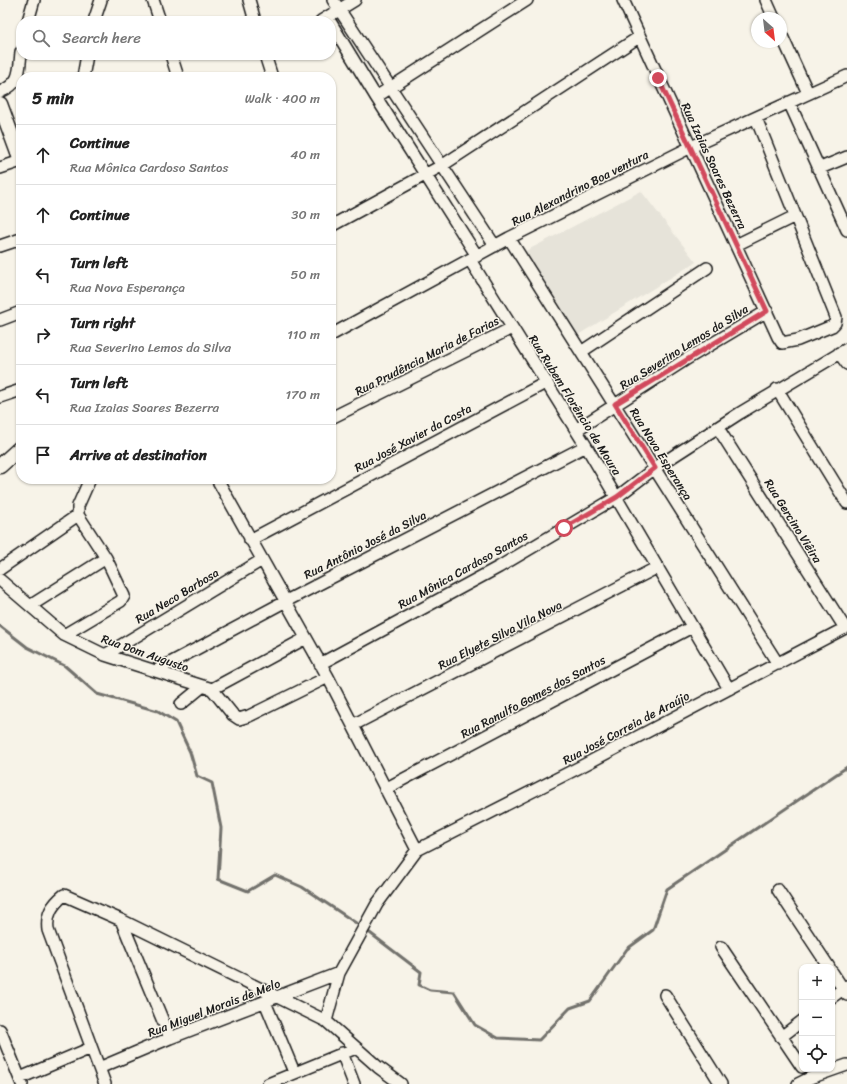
<!DOCTYPE html>
<meta charset="utf-8">
<style>
:root{--surface:#fff;--page:#f2f2f2;--text:#222;--muted:#767676;--line:#e0e0e0}
body{margin:0;font-family:Sriracha,sans-serif;background:var(--page);color:var(--text)}
.controls{position:absolute;right:12px;bottom:12px;display:grid;overflow:hidden;border-radius:8px;box-shadow:0 1px 3px #0004}
.controls button{width:36px;height:36px;display:grid;place-items:center;padding:0;border:0;border-bottom:1px solid var(--line);background:var(--surface);color:var(--text);font:20px sans-serif}
.compass{position:absolute;left:751px;top:12px;width:36px;height:36px;border-radius:50%;background:var(--surface);box-shadow:0 1px 3px #0004;rotate:152deg}
.stop{position:absolute;width:12px;height:12px;margin:-9px;border:3px solid #d1495b;border-radius:50%;background:#fff}
.stop.end{background:#d1495b;border-color:#fff;box-shadow:0 1px 4px #0008}
.list{margin:0;padding:0;list-style:none}
h2{display:flex;justify-content:space-between;align-items:center;height:52px;margin:0;padding:0 16px;font-size:17px}
h2 small{font-size:13px;font-weight:400;color:var(--muted)}
.list li{display:grid;grid-template-columns:26px 1fr auto;gap:12px;align-items:center;box-sizing:border-box;height:60px;padding:0 16px;border-top:1px solid var(--line)}
.list b{display:block;font-size:15px;white-space:nowrap}
.list p{margin:0;font-size:13px;white-space:nowrap;color:var(--muted)}
.list em{font-size:13px;font-style:normal;color:var(--muted)}
.icon{flex:none;width:22px;height:22px;fill:none;stroke:currentColor;stroke-width:2;stroke-linecap:round;stroke-linejoin:round}
.map{position:relative;flex:none;width:847px;height:1084px;overflow:hidden}
.search{position:absolute;background:var(--surface);box-shadow:0 1px 3px #0004;left:16px;top:16px;width:320px;height:44px;display:flex;align-items:center;gap:10px;box-sizing:border-box;padding:0 14px;border-radius:16px;color:var(--muted);font-size:15px}
.panel{position:absolute;background:var(--surface);box-shadow:0 1px 3px #0004;left:16px;top:72px;width:320px;height:412px;border-radius:16px}
.map>svg:first-child{display:block}
.built{fill:#e6e3d9}
.lines{fill:none;stroke-linecap:round;stroke-linejoin:round}
.stream{stroke:#72716c;stroke-width:3}
.minor-casing{stroke:#1c1c1c;stroke-width:14}
.tertiary-casing{stroke:#1c1c1c;stroke-width:17}
.minor{stroke:#f7f3e8;stroke-width:11}
.tertiary{stroke:#f7f3e8;stroke-width:14}
.route{stroke:#d1495b;stroke-width:5}
.labels{text-anchor:middle;dominant-baseline:central;stroke-width:3;stroke-linejoin:round;paint-order:stroke}
.street-label{font-size:12px;fill:#1c1c1c;stroke:#f7f3e8}
</style>
<div class="map">
<svg width="847" height="1084" viewBox="0 0 847 1084">
<rect width="100%" height="100%" fill="#f7f3e8"/>
<filter id="ink" filterUnits="userSpaceOnUse"><feTurbulence type="fractalNoise" baseFrequency=".025" numOctaves="2"/><feDisplacementMap in="SourceGraphic" scale="8" xChannelSelector="R" yChannelSelector="G"/><feConvolveMatrix kernelMatrix="1 2 1 2 8 2 1 2 1" color-interpolation-filters="sRGB"/></filter>
<g filter="url(#ink)">
<path class="built" d="M641 191 696 262 578 335 524 252Z"/>
<g class="lines">
<path class="stream" d="M0 626 27 647 65 666 97 694 158 711 176 722 190 752 197 776 212 783 221 828 218 879 248 891 275 875 302 887 362 927
M366 930 421 972 419 985 430 990 454 992 475 1025 498 1038 539 1040 570 1008 590 1001 627 949 653 930 667 889 847 767"/>
<g class="minor-casing">
<path id="minor" d="M153 0 160 21
M249 0 255 21
M333 0 495 246
M623 0 778 337 782 343 798 340 832 326 835 323 836 317 756 118
M766 0 774 18
M28 21 34 0
M94 21 101 0
M321 21 355 0
M331 23 376 97 477 256
M781 34 808 93
M171 55 178 77
M265 55 272 77
M83 77 87 55
M0 92C21 83 19 72 21 52
M376 97 527 0
M789 102 847 230
M0 168 21 161
M818 169 847 157
M331 226 443 165 639 37
M509 238 778 664
M736 245 795 216
M0 246 21 239
M470 260 586 446 729 689
M0 320 21 312
M331 335 509 238 691 147 847 76
M581 352 707 268
M839 353 847 364
M777 389 847 503
M0 397 21 390
M331 418 512 328
M718 428 845 628
M576 430 685 360 767 311
M217 479 328 677 417 850
M250 540 547 382
M0 569 78 515V506L90 479
M0 580 64 635 105 655 212 689 233 715 239 719 249 716 328 677
M30 606 106 558
M64 635 121 601 124 596 106 558 78 515
M105 655 262 560
M320 664 499 567 617 497 655 468 740 413 847 349
M157 670 286 601 586 446
M212 689 306 638
M181 704 203 686
M353 725 658 567
M385 789 692 627
M778 890 829 967
M121 920 170 1038
M721 947 802 1067
M832 972 847 995
M665 995 721 1084
M832 997 847 986
M265 1002 294 1072
M326 1021 339 973 377 904 417 850 582 766 847 627
M0 1030 22 1084
M781 1037 802 1021
M342 1053 354 1084
M99 1068 170 1038 339 973
M20 1078 91 1048
M105 1084 48 930C46 914 52 905 64 895L121 920 326 1021 378 1067 401 1084
M268 1084 356 1048
M798 1084 810 1078 847 1065"/>
</g>
<g class="tertiary-casing">
<path id="tertiary" d="M0 104 21 161
M0 466 21 447"/>
</g>
<use href="#minor" class="minor"/>
<use href="#tertiary" class="tertiary"/>
</g>
</g>
<g class="lines" filter="url(#ink)">
<path class="route" d="M564 528 617 497 655 468 615 404 767 311 658 78"/>
</g>
<g class="labels">
<g class="street-label">
<text transform="translate(714 166) rotate(65)">Rua Izaias Soares Bezerra</text>
<text transform="translate(580 188) rotate(-27)">Rua Alexandrino Boa ventura</text>
<text transform="translate(684 347) rotate(-32)">Rua Severino Lemos da Silva</text>
<text transform="translate(427 356) rotate(-27)">Rua Prudência Maria de Farias</text>
<text transform="translate(575 405) rotate(58)">Rua Rubem Florêncio de Moura</text>
<text transform="translate(413 438) rotate(-28)">Rua José Xavier da Costa</text>
<text transform="translate(661 454) rotate(58)">Rua Nova Esperança</text>
<text transform="translate(793 521) rotate(58)">Rua Gercino Viêira</text>
<text transform="translate(365 545) rotate(-27)">Rua Antônio José da Silva</text>
<text transform="translate(463 570) rotate(-29)">Rua Mônica Cardoso Santos</text>
<text transform="translate(177 596) rotate(-31)">Rua Neco Barbosa</text>
<text transform="translate(500 635) rotate(-27)">Rua Elyete Silva Vila Nova</text>
<text transform="translate(145 653) rotate(19)">Rua Dom Augusto</text>
<text transform="translate(533 697) rotate(-28)">Rua Ranulfo Gomes dos Santos</text>
<text transform="translate(626 728) rotate(-28)">Rua José Correia de Araújo</text>
<text transform="translate(214 1008) rotate(-21)">Rua Miguel Morais de Melo</text>
</g>
</g>
</svg>
<div class="controls">
<button>+</button>
<button>−</button>
<button><svg class="icon" aria-label="locate" viewBox="0 0 24 24"><circle cx="12" cy="12" r="6"/><path d="M12 2v4M12 18v4M2 12h4M18 12h4"/></svg></button>
</div>
<svg class="compass" viewBox="-18 -18 36 36"><path d="M0-13l5 13h-10z" fill="#e53935"/><path d="M0 13l5-13h-10z" fill="#767676"/></svg>
<div class="stop" style="left:564px;top:528px"></div>
<div class="stop end" style="left:658px;top:78px"></div>
<div class="search"><svg class="icon" aria-label="search" viewBox="0 0 24 24"><circle cx="10" cy="10" r="6"/><path d="M15 15l6 6"/></svg>Search here</div>
<section class="panel">
<h2>5 min<small>Walk · 400 m</small></h2>
<ul class="list">
<li><svg class="icon" aria-label="ahead" viewBox="0 0 24 24"><path d="M12 20V5M6 11l6-6 6 6"/></svg><div><b>Continue</b><p>Rua Mônica Cardoso Santos</p></div><em>40 m</em></li>
<li><svg class="icon" aria-label="ahead" viewBox="0 0 24 24"><path d="M12 20V5M6 11l6-6 6 6"/></svg><div><b>Continue</b></div><em>30 m</em></li>
<li><svg class="icon" aria-label="left" viewBox="0 0 24 24"><path d="M17 20v-9H6M10 6l-5 5 5 5"/></svg><div><b>Turn left</b><p>Rua Nova Esperança</p></div><em>50 m</em></li>
<li><svg class="icon" aria-label="right" viewBox="0 0 24 24"><path d="M7 20v-9h11M14 6l5 5-5 5"/></svg><div><b>Turn right</b><p>Rua Severino Lemos da Silva</p></div><em>110 m</em></li>
<li><svg class="icon" aria-label="left" viewBox="0 0 24 24"><path d="M17 20v-9H6M10 6l-5 5 5 5"/></svg><div><b>Turn left</b><p>Rua Izaias Soares Bezerra</p></div><em>170 m</em></li>
<li><svg class="icon" aria-label="arrive" viewBox="0 0 24 24"><path d="M6 21V4h12l-3 4 3 4H6"/></svg><div><b>Arrive at destination</b></div></li>
</ul>
</section>
</div>
